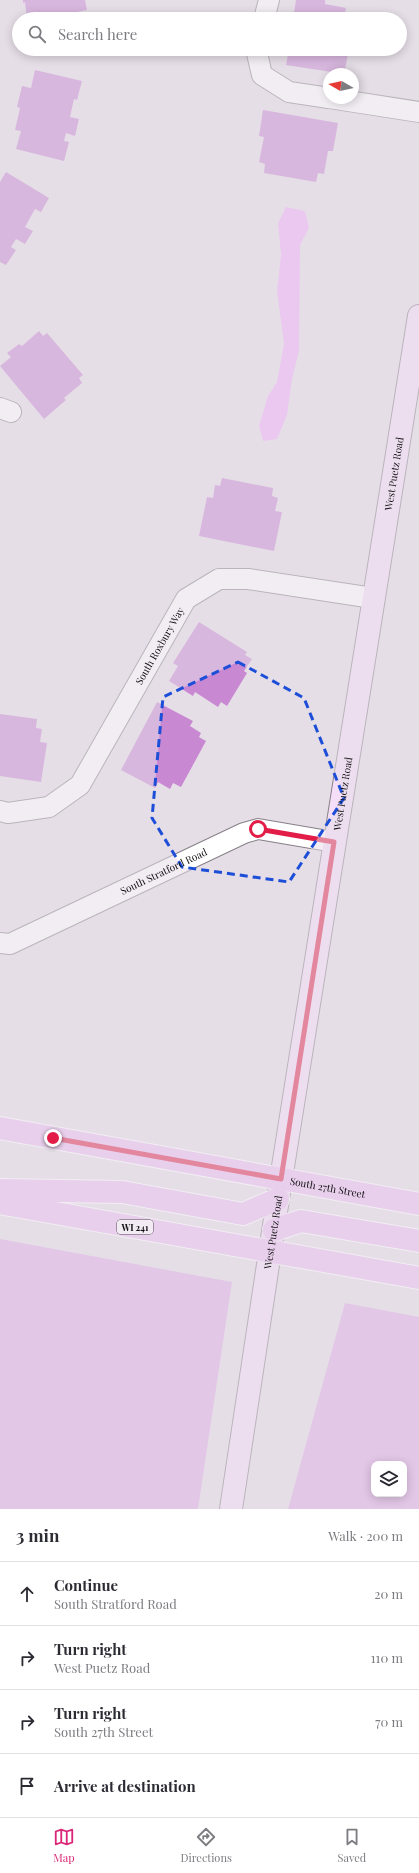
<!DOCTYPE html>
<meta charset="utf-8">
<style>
:root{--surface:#fff;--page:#f7f7f7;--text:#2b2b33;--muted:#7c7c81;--line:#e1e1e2;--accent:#db2777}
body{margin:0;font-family:"Playfair Display",serif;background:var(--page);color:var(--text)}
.controls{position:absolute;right:12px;bottom:12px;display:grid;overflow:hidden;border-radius:8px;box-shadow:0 2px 10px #0003}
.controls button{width:36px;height:36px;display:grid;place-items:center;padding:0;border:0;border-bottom:1px solid var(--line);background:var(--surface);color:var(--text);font:20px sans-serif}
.compass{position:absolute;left:323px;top:68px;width:36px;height:36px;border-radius:50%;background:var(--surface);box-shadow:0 2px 10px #0003;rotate:279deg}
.stop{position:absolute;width:12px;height:12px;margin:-9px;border:3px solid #e11d48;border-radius:50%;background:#fff}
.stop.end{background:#e11d48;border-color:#fff;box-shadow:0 1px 4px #0008}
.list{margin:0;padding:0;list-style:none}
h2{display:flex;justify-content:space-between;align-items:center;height:52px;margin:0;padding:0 16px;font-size:17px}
h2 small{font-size:13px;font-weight:400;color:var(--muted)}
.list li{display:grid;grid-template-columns:26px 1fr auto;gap:12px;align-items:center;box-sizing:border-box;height:64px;padding:0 16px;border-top:1px solid var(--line)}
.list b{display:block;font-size:15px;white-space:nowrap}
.list p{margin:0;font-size:13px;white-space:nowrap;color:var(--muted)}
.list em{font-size:13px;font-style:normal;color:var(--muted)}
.icon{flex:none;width:22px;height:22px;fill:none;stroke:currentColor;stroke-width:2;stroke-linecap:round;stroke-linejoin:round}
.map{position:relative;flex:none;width:419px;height:1509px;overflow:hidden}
.search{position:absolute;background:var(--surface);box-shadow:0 2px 10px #0003;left:12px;right:12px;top:12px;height:44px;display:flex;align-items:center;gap:10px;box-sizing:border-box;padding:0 14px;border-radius:22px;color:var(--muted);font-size:15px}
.sheet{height:308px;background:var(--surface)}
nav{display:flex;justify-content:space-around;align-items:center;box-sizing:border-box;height:56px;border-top:1px solid var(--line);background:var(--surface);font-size:11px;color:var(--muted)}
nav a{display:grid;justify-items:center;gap:2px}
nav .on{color:var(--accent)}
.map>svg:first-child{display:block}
.green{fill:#ddace5;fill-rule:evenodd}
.water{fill:#f0aefa}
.building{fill:#c888d2}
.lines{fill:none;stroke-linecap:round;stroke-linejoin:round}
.street-casing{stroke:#878088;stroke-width:22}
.secondary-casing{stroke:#878088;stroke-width:24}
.primary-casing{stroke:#fff;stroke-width:24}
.street{stroke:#fff;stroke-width:20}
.secondary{stroke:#f5def8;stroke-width:22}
.primary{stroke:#ebbdf2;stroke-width:22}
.route{stroke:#e11d48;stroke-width:5}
.marked{fill:none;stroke:#1d4ed8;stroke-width:3;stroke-dasharray:8 5;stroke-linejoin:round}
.labels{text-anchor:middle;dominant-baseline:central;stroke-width:4;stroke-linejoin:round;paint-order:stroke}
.shield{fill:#f3ebf4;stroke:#545055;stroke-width:1}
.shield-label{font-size:9px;font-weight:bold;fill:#100e11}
.street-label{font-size:10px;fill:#100e11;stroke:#f3ebf4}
</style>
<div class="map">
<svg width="419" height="1509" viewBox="0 0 419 1509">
<rect width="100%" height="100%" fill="#e6dee7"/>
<path class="green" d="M0 1239 232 1282 198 1509H0Z
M345 1303 419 1317V1509H288ZM374 1464H404V1494H374Z"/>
<path class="water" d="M286 207 305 211 309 228 300 245 299 351 292 379 287 415 277 439 263 441 259 426 268 396 277 382 284 344 277 291 281 255 278 223Z"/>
<path class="building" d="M23 0H85L87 10 77 12 79 19H27L25 2 23 3Z
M296 0H325V4L346 8 345 14 354 15 353 19H293Z
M289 49H349L345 69 339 68 338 73 286 65Z
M35 70 82 81 77 100 74 99 70 117 79 119 75 136 66 133 64 141 69 142 64 161 16 149 21 131 15 130 20 108 17 107 22 86 31 88Z
M263 110 338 123 333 151H328L324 174 318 173 316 182 264 173 265 164 259 162 264 137 259 136Z
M6 172 49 198 41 212 35 209 25 227 33 231 25 244 16 239 11 247 16 250 6 265 0 262V182Z
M39 331 43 336 47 333 83 375 79 378 82 383 64 398 66 400 44 419 0 366 11 357 7 353 19 344 22 346Z
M222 478 273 488 272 496 278 498 275 511 282 512 274 551 199 536 207 497 213 498 215 485 220 486Z
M199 622 247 652 245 655 252 659 244 671 247 673 227 706 221 702 218 707 195 692 193 696 169 681 178 666 173 663Z
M157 702 193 721 190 726 201 733 199 737 206 741 181 787 173 783 170 789 158 782 155 788 121 770Z
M0 714 37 719 36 728 42 729 40 742 47 743 41 782 0 776Z"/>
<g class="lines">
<g class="street-casing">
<g id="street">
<path d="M264 19 269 0"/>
<path d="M256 49 262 75 289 92 329 98"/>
<path d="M329 98 419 112"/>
<path d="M0 408 11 412"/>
<path id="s1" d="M0 811 8 813 49 807 80 785 186 599 219 579H248L373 598"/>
<path id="s2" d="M0 943 10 944 244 833 258 829 334 842"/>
</g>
</g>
<g class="secondary-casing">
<g id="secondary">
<path id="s3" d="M231 1509 281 1179 419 316"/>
</g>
</g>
<g class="primary-casing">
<g id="primary">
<path id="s4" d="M0 1128 419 1204"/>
<path d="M0 1190 122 1192 243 1214 278 1199"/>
<path d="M0 1203 419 1278"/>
<path d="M274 1230 301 1221 419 1241"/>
</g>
</g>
<use href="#street" class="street"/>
<use href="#secondary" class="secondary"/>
<use href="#primary" class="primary"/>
</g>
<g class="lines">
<path class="route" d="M53 1138 281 1179 334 842 258 829"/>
</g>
<path d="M0 0H419V1509H0ZM238 662 304 698 344 798 289 882 182 867 152 818 163 697Z" fill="#e6dee7" fill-opacity=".55" fill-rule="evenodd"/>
<path class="marked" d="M238 662 304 698 344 798 289 882 182 867 152 818 163 697Z"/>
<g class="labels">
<rect class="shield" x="117" y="1220" width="36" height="14" rx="3"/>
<g class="shield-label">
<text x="135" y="1227">WI 241</text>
</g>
<g class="street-label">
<text stroke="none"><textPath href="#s3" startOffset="1048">West Puetz Road</textPath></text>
<text stroke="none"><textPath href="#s1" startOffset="248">South Roxbury Way</textPath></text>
<text stroke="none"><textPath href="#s3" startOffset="724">West Puetz Road</textPath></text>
<text stroke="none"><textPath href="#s2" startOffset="180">South Stratford Road</textPath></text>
<text stroke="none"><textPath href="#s4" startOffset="333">South 27th Street</textPath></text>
<text stroke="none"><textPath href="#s3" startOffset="280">West Puetz Road</textPath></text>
</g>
</g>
</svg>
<div class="controls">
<button><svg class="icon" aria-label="layers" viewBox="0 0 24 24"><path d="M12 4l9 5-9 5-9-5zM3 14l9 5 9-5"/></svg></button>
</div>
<svg class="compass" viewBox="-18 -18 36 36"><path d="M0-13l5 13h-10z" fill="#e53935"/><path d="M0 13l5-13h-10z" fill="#7c7c81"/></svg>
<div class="stop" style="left:258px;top:829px"></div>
<div class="stop end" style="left:53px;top:1138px"></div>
<div class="search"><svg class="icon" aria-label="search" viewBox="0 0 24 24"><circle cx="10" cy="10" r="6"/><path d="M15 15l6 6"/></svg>Search here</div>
</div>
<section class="sheet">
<h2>3 min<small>Walk · 200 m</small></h2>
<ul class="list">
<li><svg class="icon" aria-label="ahead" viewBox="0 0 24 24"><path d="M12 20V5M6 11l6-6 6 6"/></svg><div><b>Continue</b><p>South Stratford Road</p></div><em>20 m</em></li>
<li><svg class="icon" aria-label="right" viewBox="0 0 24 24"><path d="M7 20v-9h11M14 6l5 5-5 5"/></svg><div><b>Turn right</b><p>West Puetz Road</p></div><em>110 m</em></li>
<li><svg class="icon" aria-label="right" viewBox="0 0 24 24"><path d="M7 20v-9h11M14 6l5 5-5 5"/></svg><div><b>Turn right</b><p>South 27th Street</p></div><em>70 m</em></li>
<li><svg class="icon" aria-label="arrive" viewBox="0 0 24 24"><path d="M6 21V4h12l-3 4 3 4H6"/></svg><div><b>Arrive at destination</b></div></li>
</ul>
</section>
<nav>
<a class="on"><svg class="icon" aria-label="map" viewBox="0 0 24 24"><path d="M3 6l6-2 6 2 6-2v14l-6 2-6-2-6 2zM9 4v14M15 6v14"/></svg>Map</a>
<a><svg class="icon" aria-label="directions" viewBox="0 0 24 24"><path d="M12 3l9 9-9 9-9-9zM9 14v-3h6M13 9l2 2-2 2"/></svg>Directions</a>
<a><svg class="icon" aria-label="saved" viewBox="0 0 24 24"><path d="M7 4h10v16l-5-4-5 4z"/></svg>Saved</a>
</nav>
